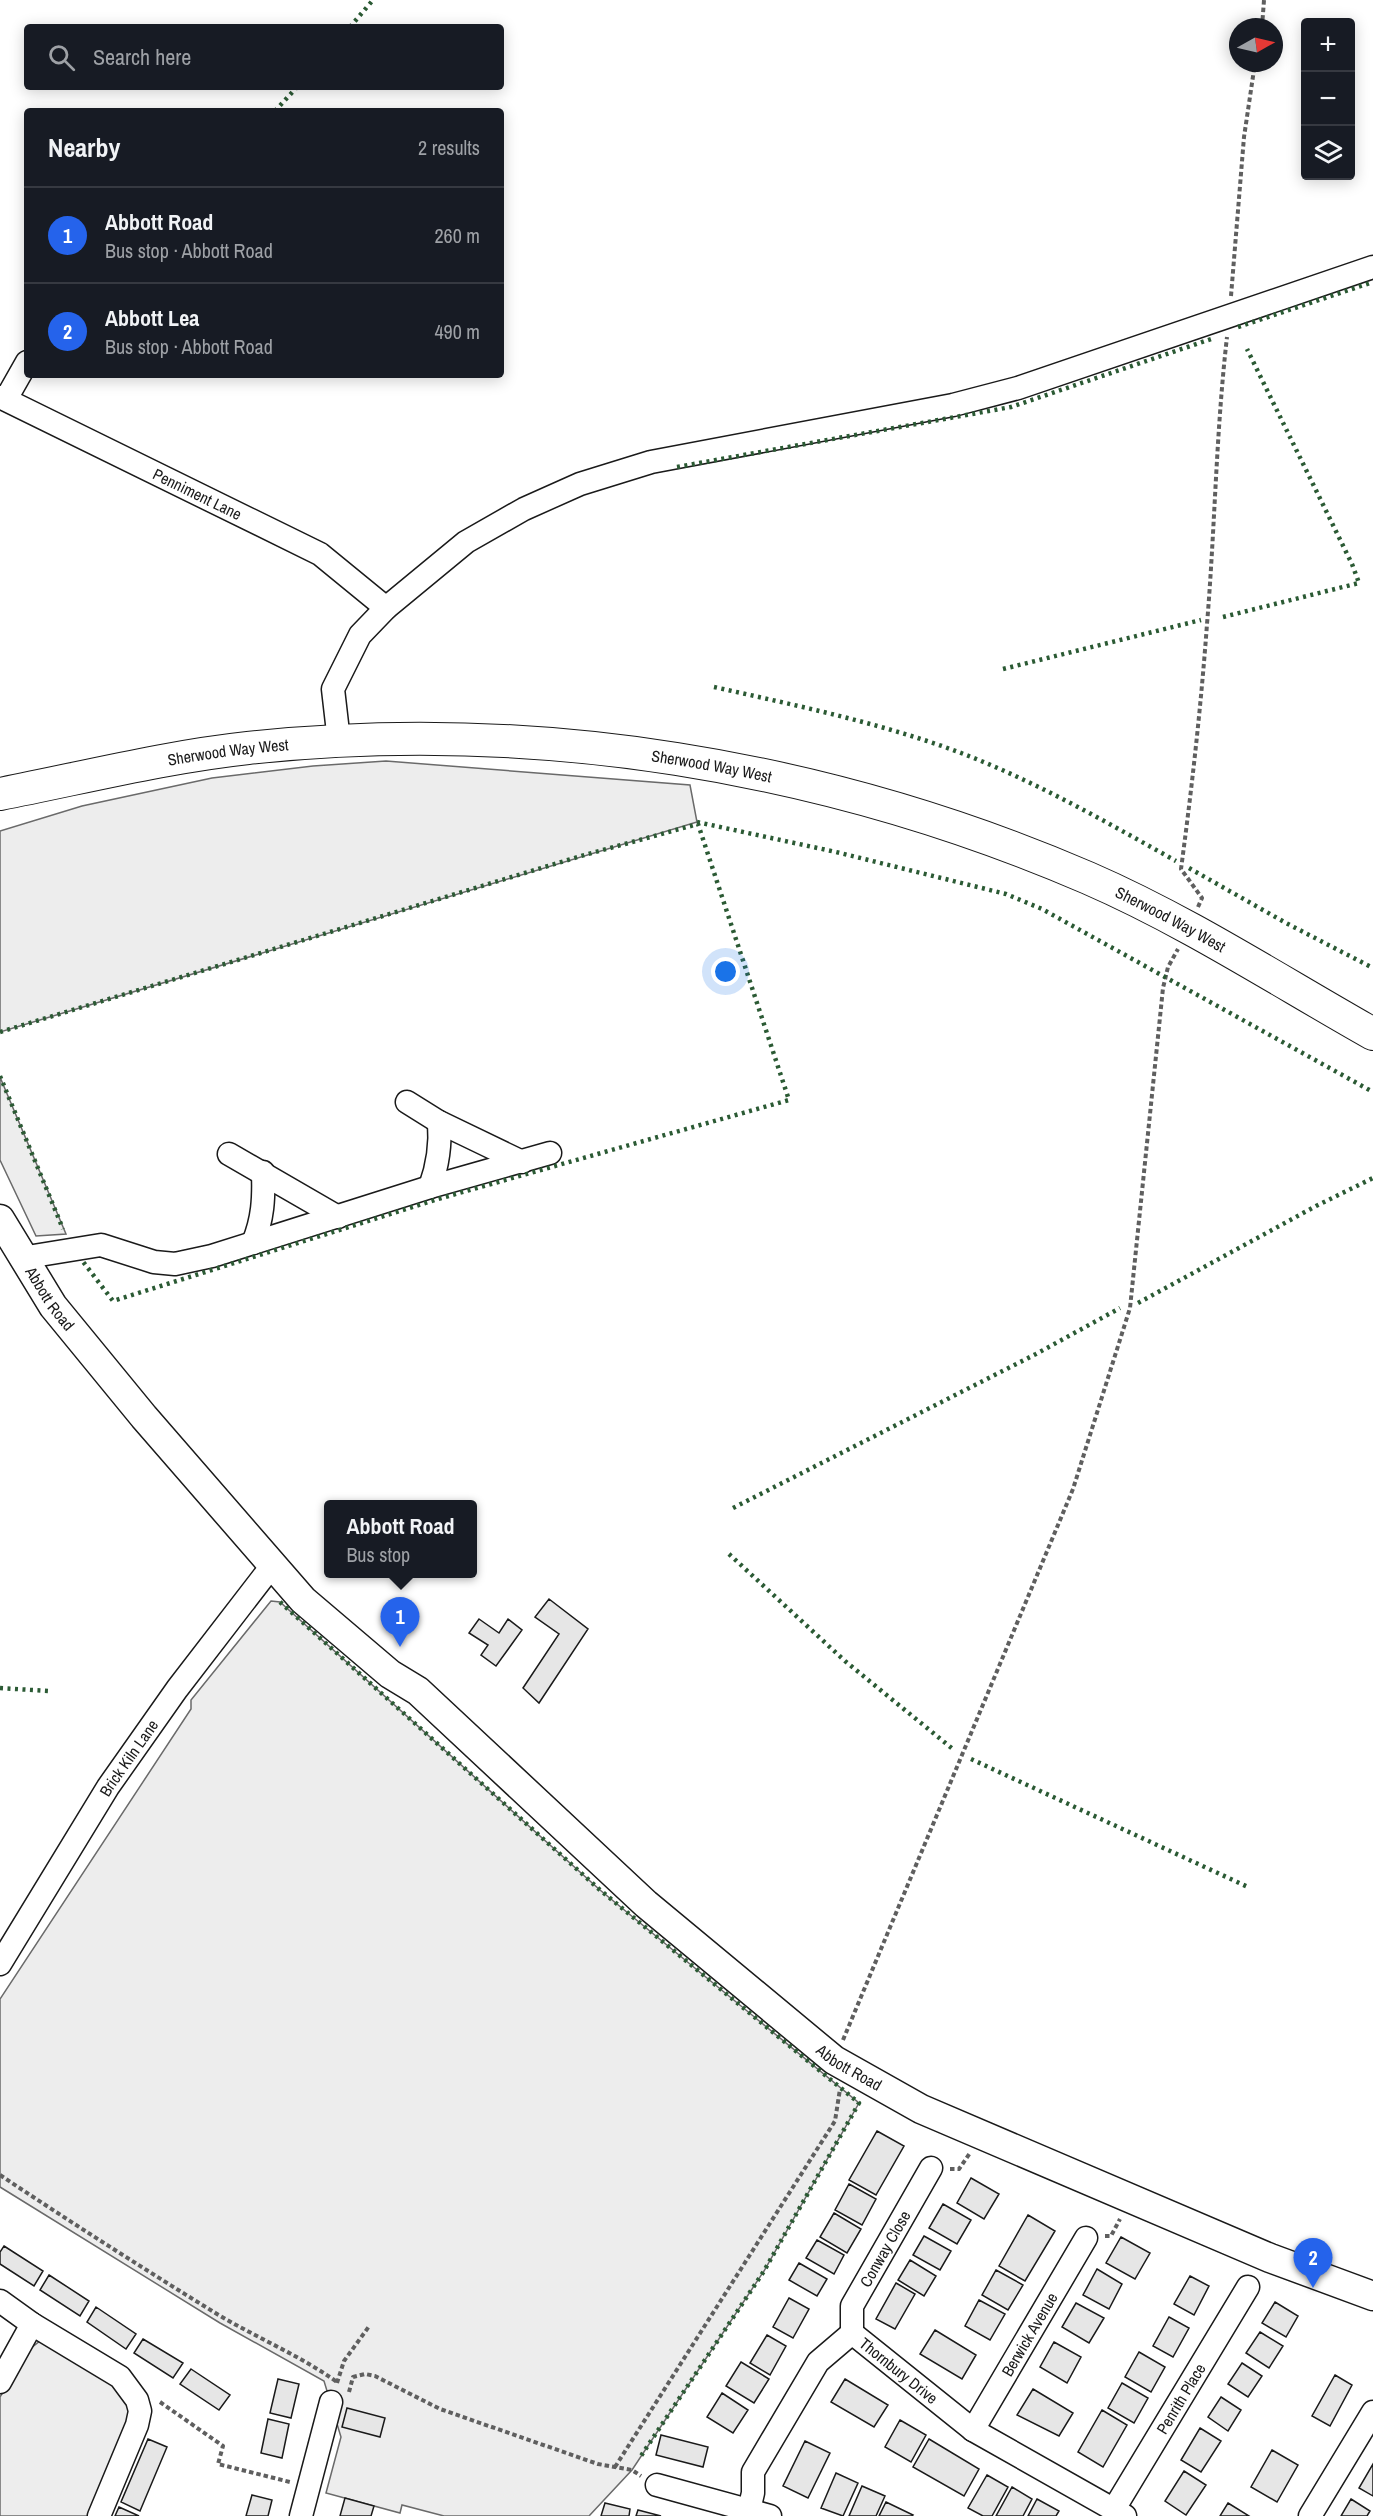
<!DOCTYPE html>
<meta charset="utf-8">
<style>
:root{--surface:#171b24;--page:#242831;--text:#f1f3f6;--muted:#9ea1a6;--line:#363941;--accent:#2563eb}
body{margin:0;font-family:"Archivo Narrow",sans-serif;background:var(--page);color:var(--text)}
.controls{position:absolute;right:18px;top:18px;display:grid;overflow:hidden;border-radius:6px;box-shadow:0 3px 15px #0003}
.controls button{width:54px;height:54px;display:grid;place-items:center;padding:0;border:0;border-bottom:2px solid var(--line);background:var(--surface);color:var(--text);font:30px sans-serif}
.compass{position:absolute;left:1229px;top:18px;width:54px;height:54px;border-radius:50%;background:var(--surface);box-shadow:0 3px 15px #0003;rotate:82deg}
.you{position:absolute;left:726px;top:972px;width:21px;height:21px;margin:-15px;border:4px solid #fff;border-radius:50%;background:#1a73e8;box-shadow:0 0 0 9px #1a73e833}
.badge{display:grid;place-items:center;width:39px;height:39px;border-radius:50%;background:var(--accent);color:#fff;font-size:20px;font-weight:700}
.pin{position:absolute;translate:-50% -50px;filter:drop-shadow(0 2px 3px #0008)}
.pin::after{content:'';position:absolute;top:32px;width:21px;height:18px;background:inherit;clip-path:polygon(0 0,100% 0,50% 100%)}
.popup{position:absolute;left:324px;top:1500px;width:153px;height:78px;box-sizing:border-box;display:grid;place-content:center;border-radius:6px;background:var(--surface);filter:drop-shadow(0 2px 4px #0005);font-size:20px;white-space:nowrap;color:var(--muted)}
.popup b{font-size:22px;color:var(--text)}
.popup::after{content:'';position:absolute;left:50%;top:100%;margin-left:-12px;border:12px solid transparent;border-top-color:var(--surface)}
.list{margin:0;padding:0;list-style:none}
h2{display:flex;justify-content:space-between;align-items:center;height:78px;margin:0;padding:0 24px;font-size:26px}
h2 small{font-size:20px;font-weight:400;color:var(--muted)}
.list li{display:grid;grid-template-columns:39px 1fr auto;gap:18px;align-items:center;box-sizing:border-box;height:96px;padding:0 24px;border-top:2px solid var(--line)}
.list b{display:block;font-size:22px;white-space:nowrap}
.list p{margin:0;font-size:20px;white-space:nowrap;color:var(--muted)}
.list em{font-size:20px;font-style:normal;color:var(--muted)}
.icon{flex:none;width:33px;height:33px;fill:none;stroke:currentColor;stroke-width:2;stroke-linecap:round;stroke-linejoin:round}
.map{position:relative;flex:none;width:1373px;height:2516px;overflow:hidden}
.search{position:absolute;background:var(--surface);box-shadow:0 3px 15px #0003;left:24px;top:24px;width:480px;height:66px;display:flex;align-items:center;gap:15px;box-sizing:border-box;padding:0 21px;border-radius:6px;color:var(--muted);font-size:22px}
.panel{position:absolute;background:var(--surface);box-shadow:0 3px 15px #0003;left:24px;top:108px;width:480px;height:270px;border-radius:6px}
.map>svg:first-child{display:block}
.built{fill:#ededed;stroke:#6a6a6a;stroke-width:1.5}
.building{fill:#e6e6e6;stroke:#1a1a1a;stroke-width:1.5}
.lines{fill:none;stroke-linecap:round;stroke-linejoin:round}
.minor-casing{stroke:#1a1a1a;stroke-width:25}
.major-casing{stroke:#1a1a1a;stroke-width:31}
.highway-casing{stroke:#1a1a1a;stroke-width:34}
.path{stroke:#5f5f5f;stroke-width:4;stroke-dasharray:4.5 3;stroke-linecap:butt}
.minor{stroke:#fff;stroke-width:22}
.major{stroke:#fff;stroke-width:28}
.highway{stroke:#fff;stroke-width:32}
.hedge{stroke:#2b5a34;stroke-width:4.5;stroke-dasharray:3 4.5;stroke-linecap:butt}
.labels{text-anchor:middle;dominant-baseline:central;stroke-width:4.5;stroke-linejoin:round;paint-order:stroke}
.street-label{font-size:16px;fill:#1a1a1a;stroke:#fff}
</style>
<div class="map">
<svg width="1373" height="2516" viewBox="0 0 1373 2516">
<rect width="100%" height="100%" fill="#fff"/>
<path class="built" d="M386 761 690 785 697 822 0 1032V831L82 806 212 778 313 766Z
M0 1077 66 1234 36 1236 0 1160Z
M271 1601 280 1602 600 1890 859 2103 764 2271 632 2470 589 2516H444L402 2505 400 2513 326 2493 341 2437 324 2381 220 2323 0 2187V1999L191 1709V1700Z
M40 2341 120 2388 133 2410 91 2516H0V2397L26 2352Z"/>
<path class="building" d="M549 1599 588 1629 539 1703 523 1688 559 1634 535 1617Z
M479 1619 499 1633 508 1619 522 1630 496 1666 481 1655 488 1645 469 1633Z
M877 2131 904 2146 876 2195 849 2180Z
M971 2178 999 2194 984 2219 957 2203Z
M849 2184 876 2199 862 2225 835 2210Z
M943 2204 971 2220 957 2244 929 2228Z
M834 2213 861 2229 847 2253 820 2237Z
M1028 2215 1055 2231 1025 2281 999 2266Z
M924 2236 951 2251 940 2270 913 2255Z
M1121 2237 1150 2253 1135 2279 1106 2263Z
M817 2240 844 2255 834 2274 806 2258Z
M4 2246 43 2271 34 2286 0 2264V2252Z
M910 2260 936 2276 924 2296 898 2280Z
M799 2263 827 2279 817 2296 789 2280Z
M1097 2269 1122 2284 1109 2309 1083 2295Z
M996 2270 1023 2285 1008 2310 982 2295Z
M49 2275 89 2301 80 2316 40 2290Z
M1190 2276 1209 2286 1194 2315 1174 2304Z
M896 2283 915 2294 895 2329 876 2319Z
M789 2298 809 2309 793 2338 773 2327Z
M979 2300 1005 2314 990 2340 965 2326Z
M1275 2302 1298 2316 1286 2337 1262 2323Z
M1076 2303 1104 2318 1089 2343 1062 2327Z
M96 2307 136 2334 126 2349 87 2322Z
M1169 2317 1189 2328 1173 2357 1153 2346Z
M935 2330 976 2355 962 2379 920 2354Z
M1260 2332 1283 2346 1269 2368 1246 2353Z
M767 2335 786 2346 770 2375 750 2363Z
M143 2339 183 2363 173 2378 134 2353Z
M1054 2342 1081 2357 1067 2383 1040 2367Z
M1139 2352 1165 2367 1151 2392 1125 2377Z
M741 2362 769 2379 754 2403 726 2386Z
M1242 2363 1262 2376 1248 2397 1228 2384Z
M191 2369 230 2395 219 2410 180 2384Z
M1335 2375 1352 2385 1330 2426 1312 2416Z
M278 2379 299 2384 291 2418 270 2413Z
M845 2379 888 2405 874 2427 831 2402Z
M1122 2383 1148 2398 1134 2423 1108 2408Z
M1033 2389 1073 2413 1059 2436 1017 2415Z
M722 2393 748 2410 733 2433 707 2417Z
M1221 2397 1241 2410 1228 2431 1208 2417Z
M347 2408 385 2418 380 2437 342 2427Z
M1102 2410 1127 2425 1103 2467 1078 2452Z
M268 2419 289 2424 282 2458 261 2453Z
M900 2420 926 2435 911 2462 885 2447Z
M1200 2428 1221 2441 1201 2472 1181 2460Z
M661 2435 708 2447 703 2467 656 2455Z
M148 2439 167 2447 140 2511 121 2502Z
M929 2439 979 2469 964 2496 913 2467Z
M805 2441 830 2453 808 2498 783 2486Z
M1272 2450 1298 2465 1277 2502 1251 2487Z
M1373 2464V2496L1359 2488Z
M1184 2471 1206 2485 1186 2515 1165 2501Z
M836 2473 858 2483 843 2516 821 2508Z
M987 2475 1008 2487 992 2516H983L968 2508Z
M862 2486 885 2496 876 2516H849Z
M1012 2487 1032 2499 1023 2516H996Z
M252 2495 272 2500 268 2516H246Z
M345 2498 374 2506 371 2516H340Z
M1037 2499 1059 2511 1056 2516H1028Z
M1351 2499 1370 2511 1367 2516H1341Z
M886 2502 913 2515 912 2516H879Z
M605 2503 630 2509 629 2516H601Z
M1228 2503 1249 2516H1220Z
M119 2507 139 2516H115Z
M638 2510 661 2516H636Z"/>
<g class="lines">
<g class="minor-casing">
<g id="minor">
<path id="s1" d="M0 397 320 554 386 608"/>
<path d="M6 399 27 362"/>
<path d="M339 741 333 689 360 635 386 608 466 542 524 509 580 484 651 462 953 405 1018 388 1373 267"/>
<path d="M407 1102 439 1122 522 1162"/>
<path d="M229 1154 338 1217"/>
<path d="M430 1187C438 1165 441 1146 439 1122"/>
<path d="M253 1243C263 1219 264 1198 263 1172"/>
<path d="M21 1258 101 1245 154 1262 175 1264 212 1256 430 1187 550 1153"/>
<path id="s2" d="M0 1964 108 1787 177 1689 274 1563"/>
<path d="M0 2301 32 2324 120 2377 137 2400 140 2411 137 2425 99 2516"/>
<path id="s3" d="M852 2333 973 2430 1125 2516"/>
<path id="s4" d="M852 2333V2306L931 2168"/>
<path d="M0 2382 32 2324"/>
<path id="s5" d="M973 2430 1086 2238"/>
<path d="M657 2485 770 2516"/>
<path id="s6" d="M1114 2509 1248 2287"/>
<path d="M749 2510 753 2493V2472L818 2362 852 2333"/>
<path d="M301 2516 331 2402"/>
<path d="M1310 2516 1373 2412"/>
</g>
</g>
<g class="major-casing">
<g id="major">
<path id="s7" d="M0 1219 53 1306 144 1417 303 1600 390 1674 418 1691 646 1904 834 2060 921 2109 1270 2258 1373 2296"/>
</g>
</g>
<g class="highway-casing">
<g id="highway">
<path id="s8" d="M0 794C82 778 165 757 248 748 533 717 826 765 1088 878 1187 921 1279 981 1373 1034"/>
</g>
</g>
<path class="path" d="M1262 27 1264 0
M1231 296 1244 137 1255 63
M1198 907 1202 898 1181 869C1192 787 1201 706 1207 624 1215 528 1216 432 1227 337
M843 2040 1073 1489 1130 1308 1163 988 1168 967 1178 949
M950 2169H959L970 2153
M0 2175C72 2223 144 2269 217 2314 257 2338 299 2355 337 2382
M1105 2236H1111L1120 2219
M337 2383 344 2361 370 2325
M349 2392 353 2377 365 2374 375 2376 440 2409 598 2464 632 2470 641 2476
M160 2402 223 2446 218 2464 290 2482
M615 2467 835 2121 840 2089"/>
<use href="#minor" class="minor"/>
<use href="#major" class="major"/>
<use href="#highway" class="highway"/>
<path class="hedge" d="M350 27 373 0
M275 111 297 87
M1238 327 1373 282
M677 467 1011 407 1214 338
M1223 617 1359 583 1352 564 1247 349
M1003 669 1201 620
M714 687C790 704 866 720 939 745 1023 774 1099 818 1176 861
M697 822 836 852 1006 894 1042 909 1373 1092
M1189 868 1286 923 1373 968
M0 1032 581 856 698 824 789 1100 438 1199 113 1301 81 1259
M0 1076 63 1229
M1138 1303 1316 1206 1373 1178
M733 1508 1036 1354 1120 1308
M729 1554 845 1661 954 1750
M280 1602 600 1890 859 2103 764 2271 641 2456
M0 1688 48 1691
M971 1759 1248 1887"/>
</g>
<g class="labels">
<g class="street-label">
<text stroke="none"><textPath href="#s1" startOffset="220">Penniment Lane</textPath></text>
<text stroke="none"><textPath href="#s8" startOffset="232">Sherwood Way West</textPath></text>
<text stroke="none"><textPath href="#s8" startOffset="718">Sherwood Way West</textPath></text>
<text stroke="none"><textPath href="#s8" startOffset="1204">Sherwood Way West</textPath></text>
<text stroke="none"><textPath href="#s7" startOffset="94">Abbott Road</textPath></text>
<text stroke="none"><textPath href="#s2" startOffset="243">Brick Kiln Lane</textPath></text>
<text stroke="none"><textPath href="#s7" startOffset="1208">Abbott Road</textPath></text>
<text stroke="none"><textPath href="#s4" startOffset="93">Conway Close</textPath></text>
<text stroke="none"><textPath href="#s5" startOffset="111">Berwick Avenue</textPath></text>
<text stroke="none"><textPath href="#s3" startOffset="60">Thornbury Drive</textPath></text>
<text stroke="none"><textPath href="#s6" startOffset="129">Penrith Place</textPath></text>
</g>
</g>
</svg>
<div class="controls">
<button>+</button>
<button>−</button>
<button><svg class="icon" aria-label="layers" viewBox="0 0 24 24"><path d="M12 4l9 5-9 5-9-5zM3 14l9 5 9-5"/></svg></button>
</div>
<svg class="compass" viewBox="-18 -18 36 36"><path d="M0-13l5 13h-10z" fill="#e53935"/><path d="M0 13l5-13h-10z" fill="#9ea1a6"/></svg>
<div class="you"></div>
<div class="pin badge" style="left:400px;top:1647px">1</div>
<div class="popup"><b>Abbott Road</b>Bus stop</div>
<div class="pin badge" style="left:1313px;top:2288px">2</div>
<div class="search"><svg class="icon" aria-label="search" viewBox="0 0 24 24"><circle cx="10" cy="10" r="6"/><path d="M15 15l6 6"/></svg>Search here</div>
<section class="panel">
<h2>Nearby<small>2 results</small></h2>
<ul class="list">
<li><span class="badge">1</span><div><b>Abbott Road</b><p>Bus stop · Abbott Road</p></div><em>260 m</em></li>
<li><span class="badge">2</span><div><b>Abbott Lea</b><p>Bus stop · Abbott Road</p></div><em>490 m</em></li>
</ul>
</section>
</div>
